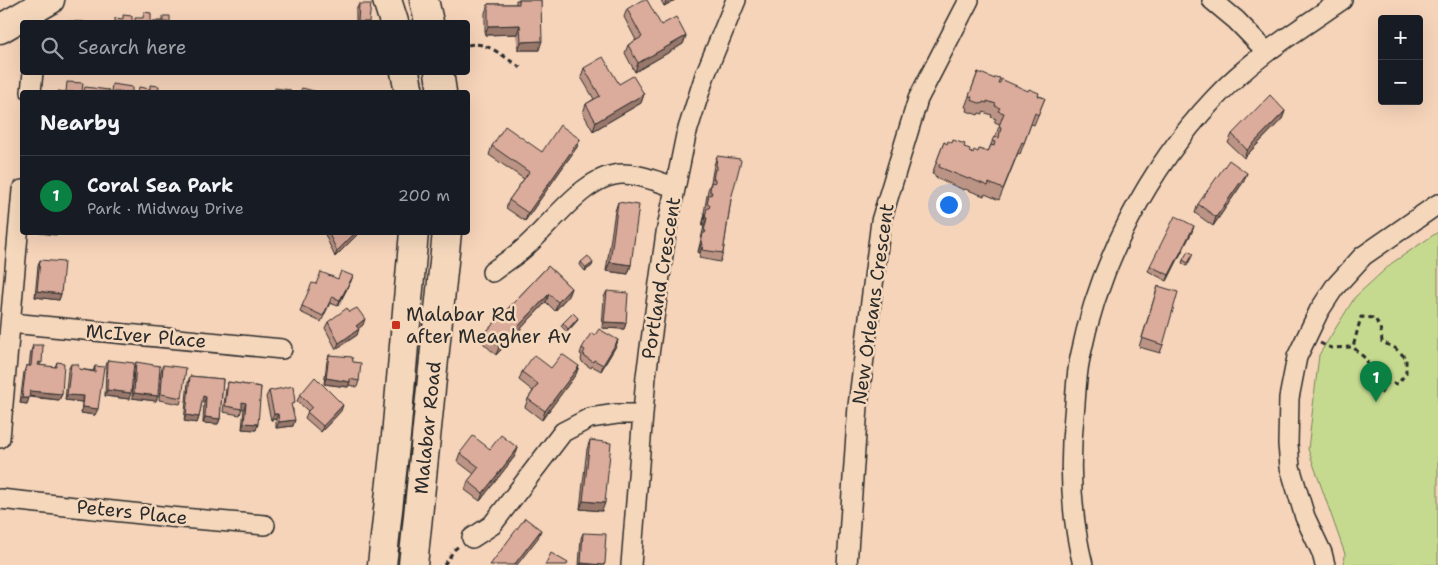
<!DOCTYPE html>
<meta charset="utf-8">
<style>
:root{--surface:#171b24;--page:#20242c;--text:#f1f3f6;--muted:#9ea1a6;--line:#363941;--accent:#0b8043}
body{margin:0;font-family:"Shantell Sans",sans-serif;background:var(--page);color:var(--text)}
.controls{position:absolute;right:15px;top:15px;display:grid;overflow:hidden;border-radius:5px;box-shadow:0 5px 20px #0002}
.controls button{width:45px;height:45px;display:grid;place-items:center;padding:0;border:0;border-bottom:1px solid var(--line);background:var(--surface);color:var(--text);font:25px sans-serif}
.you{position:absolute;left:948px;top:204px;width:18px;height:18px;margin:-12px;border:4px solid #fff;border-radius:50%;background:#1a73e8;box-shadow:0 0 0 8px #1a73e833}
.badge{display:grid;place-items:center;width:32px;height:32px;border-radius:50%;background:var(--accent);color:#fff;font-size:16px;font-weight:700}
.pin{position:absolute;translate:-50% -41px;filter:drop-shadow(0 1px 2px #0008)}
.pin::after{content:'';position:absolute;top:26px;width:18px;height:15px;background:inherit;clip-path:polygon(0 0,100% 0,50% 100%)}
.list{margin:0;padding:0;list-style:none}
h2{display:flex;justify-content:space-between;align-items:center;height:65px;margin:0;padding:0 20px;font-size:21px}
h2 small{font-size:16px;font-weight:400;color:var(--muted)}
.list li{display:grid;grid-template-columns:32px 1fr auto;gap:15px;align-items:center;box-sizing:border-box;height:80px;padding:0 20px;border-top:1px solid var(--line)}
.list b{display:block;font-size:19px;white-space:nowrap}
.list p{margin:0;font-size:16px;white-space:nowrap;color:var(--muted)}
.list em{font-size:16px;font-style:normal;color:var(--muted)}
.icon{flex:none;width:28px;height:28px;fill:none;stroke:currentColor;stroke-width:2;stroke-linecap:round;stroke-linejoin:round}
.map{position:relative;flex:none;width:1438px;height:565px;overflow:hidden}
.search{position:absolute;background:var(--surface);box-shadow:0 5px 20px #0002;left:20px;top:20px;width:450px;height:55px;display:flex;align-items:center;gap:12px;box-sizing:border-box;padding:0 18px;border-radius:5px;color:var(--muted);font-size:19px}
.panel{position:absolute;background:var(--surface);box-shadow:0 5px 20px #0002;left:20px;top:90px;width:450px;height:145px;border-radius:5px}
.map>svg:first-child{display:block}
.green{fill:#c6da8f;stroke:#78825d}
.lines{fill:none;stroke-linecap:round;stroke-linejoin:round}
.street-casing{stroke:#2b2b2b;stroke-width:22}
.secondary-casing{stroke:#2b2b2b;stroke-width:31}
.path{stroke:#2b2b2b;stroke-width:3;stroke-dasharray:5 4;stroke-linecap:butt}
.street{stroke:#f5d8bc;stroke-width:19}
.secondary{stroke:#f5d8bc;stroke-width:28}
.wall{fill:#bc9485;stroke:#2b2b2b}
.shaded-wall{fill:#99786c;stroke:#2b2b2b}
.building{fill:#dbac9b;stroke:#2b2b2b}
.poi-dot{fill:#c8321e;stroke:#f5d8bc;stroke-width:2}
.labels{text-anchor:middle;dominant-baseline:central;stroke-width:5;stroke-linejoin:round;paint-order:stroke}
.street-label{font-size:19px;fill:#2b2b2b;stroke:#f5d8bc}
.poi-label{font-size:19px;fill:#2b2b2b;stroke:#f5d8bc;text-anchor:start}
</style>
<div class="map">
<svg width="1438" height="565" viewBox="0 0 1438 565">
<rect width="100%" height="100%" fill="#f6d4ba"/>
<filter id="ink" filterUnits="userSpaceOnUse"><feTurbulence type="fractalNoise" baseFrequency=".02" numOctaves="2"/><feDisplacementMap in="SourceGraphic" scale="10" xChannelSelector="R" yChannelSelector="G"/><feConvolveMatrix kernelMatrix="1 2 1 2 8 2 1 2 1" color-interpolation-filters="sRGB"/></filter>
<g filter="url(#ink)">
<path class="green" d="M1438 232V565H1344L1345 554 1308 449 1319 355 1355 297 1392 263Z"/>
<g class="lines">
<g class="street-casing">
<path id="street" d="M1212 0 1236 20 1267 52
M31 92 33 72
M492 272C502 264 514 257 523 249 550 227 584 174 623 174 640 174 658 182 675 187
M11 323 282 349
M0 438 22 190
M0 499 170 517 265 525
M472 538 492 525 563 432 590 418 617 414H643
M631 565 646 376 666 233 686 135 705 75 736 0
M847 565 858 406 881 221 918 99 969 0
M1083 565C1071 517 1069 464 1074 415 1076 396 1076 376 1080 358 1099 263 1148 169 1214 99 1251 59 1298 30 1342 0
M1325 565 1322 553 1305 517 1290 467 1288 444 1289 398 1297 357 1319 311 1334 288 1363 256 1438 204"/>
</g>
<g class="secondary-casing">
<g id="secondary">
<path d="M387 0 394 22"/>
<path d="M424 0 429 22"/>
<path d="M0 29 50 0"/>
<path d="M405 72 409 92"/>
<path d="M439 72 442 92"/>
<path d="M382 565 396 436 414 232"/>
<path id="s1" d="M413 565 447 232"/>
</g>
</g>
<path class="path" d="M468 45C487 40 505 58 521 68
M1320 343 1331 348 1353 347 1367 360 1370 395 1381 393 1387 383 1398 384 1406 373V358L1395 348 1382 342 1381 331 1375 318 1361 317 1353 347
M444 565 455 549 459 546"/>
<use href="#street" class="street"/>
<use href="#secondary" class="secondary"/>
</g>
<path class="wall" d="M516 0H541L539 50H518L517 34 485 35V13L488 4H516Z
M661 0H675L664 6Z
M359 4 369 22H356V10Z
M627 9 661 25 686 36 683 44 635 72 625 53 628 45 636 40 624 17Z
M584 68 619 84 644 94 641 103 593 131 583 113 586 104 594 99 581 77Z
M978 72 998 83 1045 98 1034 125 1031 124 1020 154 1018 153 999 200 985 194 984 196 965 189 964 190 935 177V175L932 174 944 142 947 144 964 147 969 152 973 153 978 152H988L994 137H995L1000 124 994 122 996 119 991 117 992 115 983 112V114L979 113 978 115 967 111 968 108 965 107Z
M1285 111 1282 119 1244 158 1228 143 1232 134Z
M580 139 577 147 525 221 506 208 509 200 524 179 489 155 492 146 542 152Z
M717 156 731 199 723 253 720 262 699 258 700 253 698 252 704 226H702L705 213H704L708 190 711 182 714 165Z
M1244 181 1213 226 1195 213 1198 204Z
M618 202 631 265 628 274 606 271 615 211Z
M1194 226 1167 281 1148 271 1150 266Z
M324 232H358L357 235 335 257Z
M1193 254 1187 266 1182 263 1183 260Z
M40 260 61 294 59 300 35 297 38 266Z
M581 262 592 266 585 271 580 265Z
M548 266 571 288 568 296 555 311 546 302 496 355 482 342 485 333Z
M338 279 351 281 338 306 330 303 321 322 300 312 302 306 316 284Z
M1158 286 1163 345 1160 353 1139 347Z
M607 291 626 323 624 329 602 328 604 297Z
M349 312 363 325 358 328 357 335 336 349 325 328 328 322Z
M577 321 567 332 561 326 563 323Z
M595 335 618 340 616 346 601 371 592 366 591 368 582 362V361L581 360 582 355 580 354 582 348Z
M33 345 41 366 55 367 57 362 62 394 59 400 29 397 27 404 20 403 24 372 26 366H29L31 351Z
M329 355 353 362 359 381 357 387 349 385 348 387 324 384 327 361Z
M108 360 129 399 105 396 106 366Z
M136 362 156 401 132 398 134 368Z
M71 364 79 369 93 371 95 366V415L81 413 82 402 65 400 68 370Z
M163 365 182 398 180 404 159 400 161 371Z
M579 366 576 374 542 420 525 407 528 399 533 391 519 380 522 372Z
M190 376 223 379 220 419 218 424 203 423 204 402H202L199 417 197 423 184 421 188 382Z
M228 382 261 387 256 430 242 429 244 409 242 408 240 415 223 412 226 388Z
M269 391 293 409V426L276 428V419L271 420 266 397Z
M300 395 341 411 321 432 305 418 308 411 297 401Z
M590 440 602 511 580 509 587 449Z
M518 448 515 456 480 501 465 490 468 481 474 474 457 461 460 453 490 449Z
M583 533 605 549 604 565H579L581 538Z"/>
<path class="shaded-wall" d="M667 0H675L664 6Z
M520 25 517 34 485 35 488 26Z
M686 36 683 44 635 72 638 63Z
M542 41 539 50H518L521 42Z
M644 94 641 103 593 131 596 122Z
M1285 111 1282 119 1244 158 1247 150Z
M580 139 577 147 525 221 528 213Z
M1247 173 1244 181 1213 226 1216 217Z
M705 217 707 218 704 226H702Z
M1194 226 1192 232 1167 281 1169 275Z
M41 232H57L56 235 40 233Z
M68 232H78L77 235 67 234Z
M356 232H358L357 235 335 257 337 251Z
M701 244H703L700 253 698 252Z
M610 262 631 265 628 274 606 271Z
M593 263 592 266 585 271 586 268Z
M353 276 351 281 338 306 340 300Z
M571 288 568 296 555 311 558 302Z
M37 291 61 294 59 300 35 297Z
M549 294 546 302 496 355 499 347Z
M578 318 577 321 567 332 568 329Z
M365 319 363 325 354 332 356 326Z
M604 322 626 323 624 329 602 328Z
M359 329 357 335 336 349 339 343Z
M618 340 616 346 601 371 603 365Z
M579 366 576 374 542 420 545 411Z
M326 378 350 382 348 387 324 384Z
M107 390 131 393 129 399 105 396Z
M30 391 62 394 59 400 28 396Z
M134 393 158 396 156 401 132 398Z
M67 395 84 396 82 402 65 400Z
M203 396 206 397 204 402H201Z
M22 398H29L27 404 20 403Z
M242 402 246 403 244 409 240 408Z
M343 405 341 411 321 432 323 426Z
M83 407 98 409 95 415 81 413Z
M274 414H278L276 419 271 420Z
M186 415 199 417 197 423 184 421Z
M205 417 220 419 218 424 203 423Z
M295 420 293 426 276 428 279 422Z
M244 423 258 424 256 430 242 429Z
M518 448 515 456 480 501 483 493Z
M583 501 605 503 602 511 580 509Z
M541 530 538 538 517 565H514Z
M581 563H605L604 565H580Z"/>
<path class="building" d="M519 0H541L542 41 521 42 520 25 488 26V4H519Z
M642 0H647L661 25 676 17 686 36 638 63 628 45 642 37 627 9Z
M359 4H371L369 22H358Z
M144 12 151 13V22H135V18H143Z
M123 15 132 16V22H115V18L123 19Z
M163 16H170V22H153V21H163Z
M66 21 84 22H66Z
M603 57 619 84 633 76 644 94 596 122 586 104 600 96 584 68Z
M978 72 995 79V77L1000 78 998 83H1000L1001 79 1028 91 1029 89 1039 93 1038 96 1045 98 1038 115 1035 113 1024 143 1022 142 1003 189 989 183 988 186 969 178 968 179 939 167 940 164 936 163 944 142 947 144 948 141 952 143 953 140 965 144 964 147 970 149 969 152 973 153 974 150 978 152 979 149 988 152 991 145 994 146 995 142 992 141 994 137 999 138 1001 127 999 126 1004 113 998 111 1000 108 995 106 996 104 987 101V103L983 102 982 104 971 100 972 97 969 96Z
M67 82 83 83 82 92H58V91L66 92Z
M112 84 132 87V92H111Z
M150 85 159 86 158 92H138L139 87 150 89Z
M85 87 109 90 108 92H84Z
M275 88 291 90 290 92H274Z
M302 88 318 92H300Z
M1270 95 1285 111 1247 150 1232 134Z
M560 125 580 139 528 213 509 200 529 172 492 146 505 126 542 152Z
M717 156 740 159 741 161 731 199 723 253 702 250 703 244H701L703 233H705L706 231H704L707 218 705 217 707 208H709L710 205 707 204 709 194 711 195 712 192H710L711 182 715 183V179H713L715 169H717V166H716Z
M1229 160 1247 173 1216 217 1198 204Z
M618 202 639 205 631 265 610 262Z
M1175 216 1194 226 1169 275 1150 266Z
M328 232H356L337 251Z
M1188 251 1193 254 1188 263 1183 260Z
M588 256 593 263 586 268 581 262Z
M40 260 64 262 61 294 37 291Z
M548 266 571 288 558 302 549 294 499 347 485 333Z
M341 271 353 276 340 300 332 297 323 316 302 306 312 283 316 284 321 272 338 279Z
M1158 286 1178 292 1163 345 1142 338Z
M607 291 628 293 626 323 604 322Z
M347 308 349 312 357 308 365 319 356 326 359 329 339 343 328 322Z
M573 313 578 318 568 329 563 323Z
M599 329 618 340 603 365 594 360 593 362 584 356 585 355 583 354 585 350 582 348 591 333 595 335Z
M33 345H43L42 363 39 362 38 365 56 367 57 362 64 363 62 394 30 391 29 398H22L26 366H31Z
M562 354 579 366 545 411 528 399 538 384 522 372 534 355 551 368Z
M329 355 352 357 353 362 361 363 359 381 350 379V382L326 378Z
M108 360 134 363 131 393 107 390Z
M136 362 160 366 158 396 134 393Z
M71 364H78L79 369 95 372V366L104 367 98 409 83 407 84 396 67 395Z
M163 365 186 368 182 398 161 394Z
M190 376 223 379 220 419 205 417 206 397 203 396 199 417 186 415Z
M315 377 343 405 323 426 307 412 312 407 300 395Z
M228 382 261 387 258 424 244 423 246 403 242 402V409L225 406Z
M293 386 295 403 291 404 295 420 279 422 278 414H274L269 391Z
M501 435 518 448 483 493 468 481 479 467 460 453 473 436 490 449Z
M590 440 611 443 605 503 583 501Z
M525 518 541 530 514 565H490Z
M583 533 606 534 605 549H606L605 563 603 565 581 563Z
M551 553 568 563 567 565H545Z"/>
</g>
<rect class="poi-dot" x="391" y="320" width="10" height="10" rx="2.5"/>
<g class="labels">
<g class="street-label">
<text transform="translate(661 278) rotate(-81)">Portland Crescent</text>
<text transform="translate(873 304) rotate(-82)">New Orleans Crescent</text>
<text transform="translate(146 336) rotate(5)">McIver Place</text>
<text stroke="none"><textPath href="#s1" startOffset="138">Malabar Road</textPath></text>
<text transform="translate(132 512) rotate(6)">Peters Place</text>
</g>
<g class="poi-label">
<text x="406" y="314">Malabar Rd<tspan x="406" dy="22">after Meagher Av</tspan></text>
</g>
</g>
</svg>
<div class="controls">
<button>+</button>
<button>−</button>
</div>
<div class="you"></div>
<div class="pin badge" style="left:1376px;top:402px">1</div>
<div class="search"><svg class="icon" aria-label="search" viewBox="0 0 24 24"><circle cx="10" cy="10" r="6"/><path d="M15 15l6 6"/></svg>Search here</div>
<section class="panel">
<h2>Nearby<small></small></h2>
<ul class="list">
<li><span class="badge">1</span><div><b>Coral Sea Park</b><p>Park · Midway Drive</p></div><em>200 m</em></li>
</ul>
</section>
</div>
